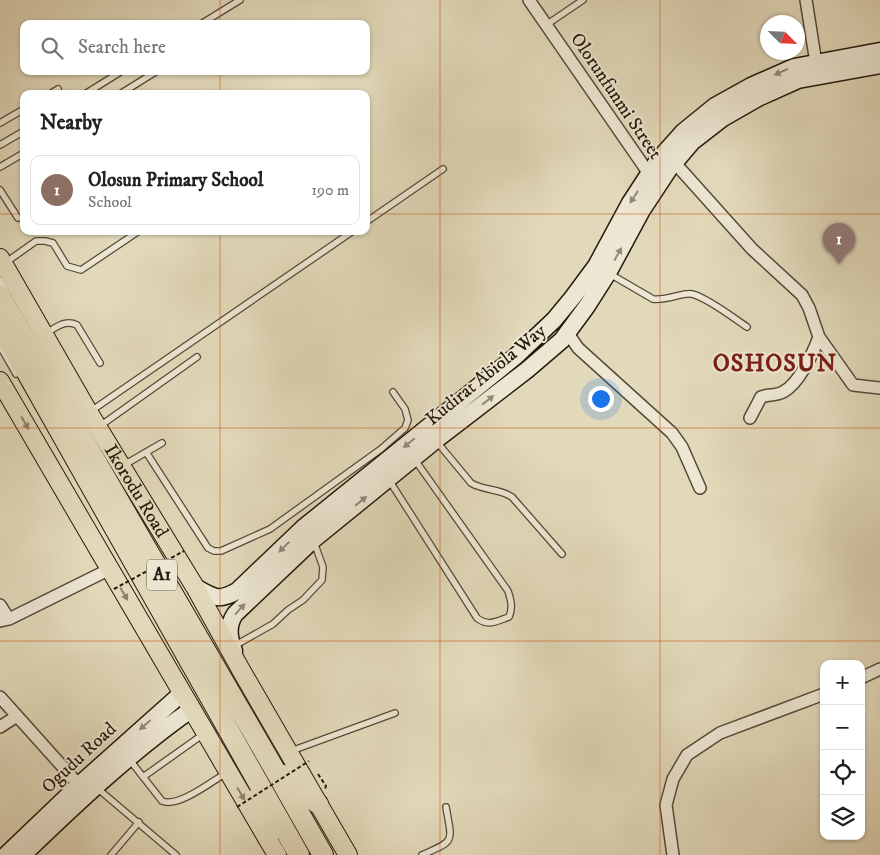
<!DOCTYPE html>
<meta charset="utf-8">
<style>
:root{--surface:#fff;--page:#f6f6f6;--text:#222;--muted:#767676;--line:#e0e0e0;--accent:#2563eb}
body{margin:0;font-family:"IM FELL DW Pica",serif;background:var(--page);color:var(--text)}
.controls{position:absolute;right:15px;bottom:15px;display:grid;overflow:hidden;border-radius:10px;box-shadow:0 1px 4px #0004}
.controls button{width:45px;height:45px;display:grid;place-items:center;padding:0;border:0;border-bottom:1px solid var(--line);background:var(--surface);color:var(--text);font:25px sans-serif}
.compass{position:absolute;left:760px;top:15px;width:45px;height:45px;border-radius:50%;background:var(--surface);box-shadow:0 1px 4px #0004;rotate:114deg}
.you{position:absolute;left:600px;top:398px;width:18px;height:18px;margin:-12px;border:4px solid #fff;border-radius:50%;background:#1a73e8;box-shadow:0 0 0 8px #1a73e833}
.badge{display:grid;place-items:center;width:32px;height:32px;border-radius:50%;background:var(--accent);color:#fff;font-size:16px;font-weight:700}
.pin{position:absolute;translate:-50% -41px;filter:drop-shadow(0 1px 2px #0008)}
.pin::after{content:'';position:absolute;top:26px;width:18px;height:15px;background:inherit;clip-path:polygon(0 0,100% 0,50% 100%)}
.list{margin:0;padding:0;list-style:none}
h2{display:flex;justify-content:space-between;align-items:center;height:65px;margin:0;padding:0 20px;font-size:21px}
h2 small{font-size:16px;font-weight:400;color:var(--muted)}
.list li{display:grid;grid-template-columns:32px 1fr auto;gap:15px;align-items:center;box-sizing:border-box;height:70px;margin:0 10px 10px;padding:0 10px;border:1px solid var(--line);border-radius:10px}
.list b{display:block;font-size:19px;white-space:nowrap}
.list p{margin:0;font-size:16px;white-space:nowrap;color:var(--muted)}
.list em{font-size:16px;font-style:normal;color:var(--muted)}
.icon{flex:none;width:28px;height:28px;fill:none;stroke:currentColor;stroke-width:2;stroke-linecap:round;stroke-linejoin:round}
.map{position:relative;flex:none;width:880px;height:855px;overflow:hidden}
.search{position:absolute;background:var(--surface);box-shadow:0 1px 4px #0004;left:20px;top:20px;width:350px;height:55px;display:flex;align-items:center;gap:12px;box-sizing:border-box;padding:0 18px;border-radius:10px;color:var(--muted);font-size:19px}
.panel{position:absolute;background:var(--surface);box-shadow:0 1px 4px #0004;left:20px;top:90px;width:350px;height:145px;border-radius:10px}
.map>svg:first-child{display:block}
.lines{fill:none;stroke-linecap:round;stroke-linejoin:round}
.lane-casing{stroke:#544a38;stroke-width:8}
.street-casing{stroke:#544a38;stroke-width:14}
.secondary-casing{stroke:#241a0d;stroke-width:19}
.primary-casing{stroke:#241a0d;stroke-width:20}
.highway-casing{stroke:#241a0d;stroke-width:22}
.path{stroke:#241a0d;stroke-width:2;stroke-dasharray:4 2.5;stroke-linecap:butt}
.lane{stroke:#ece6d2;stroke-width:5.5}
.street{stroke:#ece6d2;stroke-width:11}
.secondary{stroke:#ece6d2;stroke-width:16}
.primary{stroke:#e2d9ba;stroke-width:18}
.highway{stroke:#e2d9ba;stroke-width:20}
.path-bridge{stroke:#241a0d;stroke-width:2;stroke-dasharray:4 2.5;stroke-linecap:butt}
.oneway{fill:#928a79}
.oneway2{fill:#8c836c}
.grid{fill:none;stroke:#cb500c;stroke-width:1;stroke-opacity:0.55}
.labels{text-anchor:middle;dominant-baseline:central;stroke-width:4;stroke-linejoin:round;paint-order:stroke}
.shield{fill:#ece6d2;stroke:#605748;stroke-width:1}
.shield-label{font-size:18px;font-weight:bold;fill:#241a0d}
.street-label{font-size:19px;fill:#241a0d;stroke:#ece6d2}
.district-label{font-size:24px;font-weight:bold;letter-spacing:1px;fill:#7a1f14;stroke:#ece6d2}
</style>
<div class="map">
<svg width="880" height="855" viewBox="0 0 880 855">
<rect width="100%" height="100%" fill="#e2d9ba"/>
<filter id="stains"><feTurbulence type="fractalNoise" baseFrequency=".004" numOctaves="4"/><feColorMatrix values="0 0 0 0 .2 0 0 0 0 .09 0 0 0 0 .02 0 0 0 .5 -.17"/></filter>
<radialGradient id="worn" r=".72"><stop offset=".6" stop-color="#630" stop-opacity="0"/><stop offset="1" stop-color="#630" stop-opacity=".3"/></radialGradient>
<g class="lines">
<g class="lane-casing">
<path id="lane" d="M201 24 240 0
M546 25 583 0
M50 94 58 89
M85 94 122 71
M120 94 157 71
M0 123 24 109
M0 145 24 131
M0 167 24 153
M0 190 18 218
M366 222 443 169
M5 263 36 241H45L53 243 67 266 81 270 139 231
M610 274 653 299C667 301 683 292 692 294 706 297 734 318 747 327
M0 280 7 293
M46 333C56 328 65 319 77 325L100 363
M0 346 16 374
M91 411 353 231
M100 426 197 357
M437 442 471 483C484 491 499 488 512 497L562 554
M146 452 208 548 214 551H221L270 529 381 449 405 428 408 420 405 409 393 392
M124 465 162 443
M389 480 477 618C488 627 497 621 509 617 513 608 511 600 508 591L415 460
M234 646 273 624 288 610 303 600 322 580 323 567 314 542
M291 751 395 713
M129 759 162 801C178 808 211 782 226 773
M143 777 205 733
M97 788 176 855
M111 855 139 822
M422 855C456 840 452 843 446 807"/>
</g>
<g class="street-casing">
<path id="street" d="M529 0 652 178
M806 0 816 63
M674 162 752 249 802 295 809 308 819 337 853 385 880 388
M567 332 578 348 672 433 682 447 700 488
M750 418 761 397C768 394 776 396 783 392 799 384 813 353 819 337
M0 605 9 619
M0 621 9 619 110 569
M861 678 880 669
M0 697 79 785
M0 727 17 716
M673 855 666 805 673 779 687 755 720 733 824 694"/>
</g>
<g class="secondary-casing">
<path id="secondary" d="M195 587C213 597 218 602 237 591L303 528 516 356 554 320 573 297 596 266 630 203 658 160 683 132 715 106 751 86 794 67 880 51
M234 651C229 638 227 626 235 614L313 540 436 440 527 370 562 340 587 306 608 273 642 210 669 169 692 142 723 118 758 98 798 80 880 65
M6 855 79 785 182 693
M23 855C77 803 131 752 192 709"/>
</g>
<g class="primary-casing">
<g id="primary">
<path id="s1" d="M0 258 89 413 195 587 241 670 348 855"/>
<path d="M0 381 277 855"/>
</g>
</g>
<g class="highway-casing">
<path id="highway" d="M0 296 272 765 323 855
M0 325 299 855
M284 775 318 804
M258 797 268 838"/>
</g>
<path class="path" d="M318 774 326 786 325 789"/>
<use href="#lane" class="lane"/>
<use href="#street" class="street"/>
<use href="#secondary" class="secondary"/>
<use href="#primary" class="primary"/>
<use href="#highway" class="highway"/>
<path class="path-bridge" d="M114 589 184 551
M237 807 309 761"/>
</g>
<defs><path id="oneway-solid" d="M-6-.8H1V-3.2L6.5 0L1 3.2V.8H-6Z" transform="scale(1.25)"/></defs>
<g class="oneway">
<use href="#oneway-solid" transform="translate(781 72) rotate(156)"/>
<use href="#oneway-solid" transform="translate(634 197) rotate(123)"/>
<use href="#oneway-solid" transform="translate(618 254) rotate(-61)"/>
<use href="#oneway-solid" transform="translate(488 400) rotate(-38)"/>
<use href="#oneway-solid" transform="translate(409 443) rotate(141)"/>
<use href="#oneway-solid" transform="translate(361 501) rotate(-39)"/>
<use href="#oneway-solid" transform="translate(284 547) rotate(136)"/>
<use href="#oneway-solid" transform="translate(240 609) rotate(-48)"/>
<use href="#oneway-solid" transform="translate(145 725) rotate(139)"/>
</g>
<g class="oneway2">
<use href="#oneway-solid" transform="translate(25 423) rotate(60)"/>
<use href="#oneway-solid" transform="translate(124 594) rotate(60)"/>
<use href="#oneway-solid" transform="translate(241 794) rotate(59)"/>
</g>
<path class="grid" d="M220 0V24M440 0V855M660 0V855M220 71V94M0 214H24M366 214H880M220 231V855M0 428H880M0 641H880"/>
<g class="labels">
<rect class="shield" x="147" y="559.5" width="30" height="31" rx="4"/>
<g class="shield-label">
<text x="162" y="575">A1</text>
</g>
<g class="street-label">
<text transform="translate(616 96) rotate(56)">Olorunfunmi Street</text>
<text transform="translate(486 375) rotate(-39)">Kudirat Abiola Way</text>
<text stroke="none"><textPath href="#s1" startOffset="270">Ikorodu Road</textPath></text>
<text transform="translate(79 758) rotate(-43)">Ogudu Road</text>
</g>
<g class="district-label">
<text x="775" y="364">OSHOSUN</text>
</g>
</g>
<rect width="100%" height="100%" filter="url(#stains)"/>
<rect width="100%" height="100%" fill="url(#worn)"/>
</svg>
<div class="controls">
<button>+</button>
<button>−</button>
<button><svg class="icon" aria-label="locate" viewBox="0 0 24 24"><circle cx="12" cy="12" r="6"/><path d="M12 2v4M12 18v4M2 12h4M18 12h4"/></svg></button>
<button><svg class="icon" aria-label="layers" viewBox="0 0 24 24"><path d="M12 4l9 5-9 5-9-5zM3 14l9 5 9-5"/></svg></button>
</div>
<svg class="compass" viewBox="-18 -18 36 36"><path d="M0-13l5 13h-10z" fill="#e53935"/><path d="M0 13l5-13h-10z" fill="#767676"/></svg>
<div class="you"></div>
<div class="pin badge" style="left:839px;top:264px;background:#8d6e63">1</div>
<div class="search"><svg class="icon" aria-label="search" viewBox="0 0 24 24"><circle cx="10" cy="10" r="6"/><path d="M15 15l6 6"/></svg>Search here</div>
<section class="panel">
<h2>Nearby<small></small></h2>
<ul class="list">
<li><span class="badge" style="background:#8d6e63">1</span><div><b>Olosun Primary School</b><p>School</p></div><em>190 m</em></li>
</ul>
</section>
</div>
